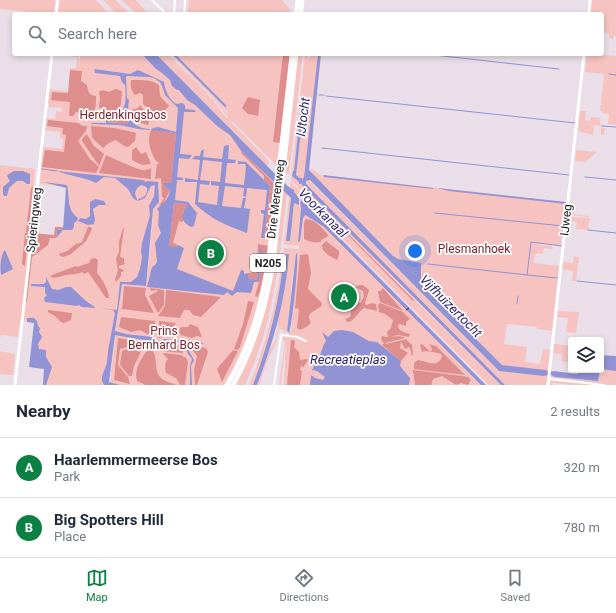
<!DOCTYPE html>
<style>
:root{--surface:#fff;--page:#f2f2f3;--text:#1f2937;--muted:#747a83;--line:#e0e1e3;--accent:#0b8043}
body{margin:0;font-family:Roboto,sans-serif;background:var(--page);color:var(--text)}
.controls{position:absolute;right:12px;bottom:12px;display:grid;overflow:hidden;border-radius:4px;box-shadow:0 2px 6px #0003}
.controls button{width:36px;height:36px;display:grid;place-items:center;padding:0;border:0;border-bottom:1px solid var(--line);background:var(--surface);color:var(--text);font:20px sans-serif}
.you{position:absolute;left:415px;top:251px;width:14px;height:14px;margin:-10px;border:3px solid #fff;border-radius:50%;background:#1a73e8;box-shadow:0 0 0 6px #1a73e833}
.badge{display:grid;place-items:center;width:26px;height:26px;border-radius:50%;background:var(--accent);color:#fff;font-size:13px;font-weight:700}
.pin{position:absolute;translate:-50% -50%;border:2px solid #fff;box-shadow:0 1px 4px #0006}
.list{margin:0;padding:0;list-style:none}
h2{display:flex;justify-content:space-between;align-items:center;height:52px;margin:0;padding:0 16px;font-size:17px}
h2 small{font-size:13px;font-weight:400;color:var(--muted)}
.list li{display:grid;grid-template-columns:26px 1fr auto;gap:12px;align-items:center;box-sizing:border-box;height:60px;padding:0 16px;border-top:1px solid var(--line)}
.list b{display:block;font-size:15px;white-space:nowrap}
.list p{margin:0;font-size:13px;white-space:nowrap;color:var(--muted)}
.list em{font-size:13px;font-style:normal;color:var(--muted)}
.icon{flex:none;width:22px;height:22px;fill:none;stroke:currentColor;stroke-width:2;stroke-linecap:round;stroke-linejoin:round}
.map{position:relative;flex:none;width:616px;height:385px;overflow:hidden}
.search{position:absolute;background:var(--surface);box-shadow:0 2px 6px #0003;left:12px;right:12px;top:12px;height:44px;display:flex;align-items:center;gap:10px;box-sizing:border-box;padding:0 14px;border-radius:4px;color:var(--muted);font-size:15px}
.sheet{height:172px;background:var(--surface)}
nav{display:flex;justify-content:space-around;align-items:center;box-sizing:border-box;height:56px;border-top:1px solid var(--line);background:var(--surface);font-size:11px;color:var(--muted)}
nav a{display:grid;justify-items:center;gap:2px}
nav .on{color:var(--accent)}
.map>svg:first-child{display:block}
.green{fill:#f7c3c1;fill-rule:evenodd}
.forest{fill:#dd8e8d}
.water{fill:#9193d5;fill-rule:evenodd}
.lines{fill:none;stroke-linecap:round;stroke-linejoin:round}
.stream{stroke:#9193d5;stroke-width:1}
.ferry{stroke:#281e69;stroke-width:1;stroke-dasharray:5 4;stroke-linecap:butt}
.minor{stroke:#fff;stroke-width:2}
.tertiary{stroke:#fff;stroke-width:3}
.trunk{stroke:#fff;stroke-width:4.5}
.labels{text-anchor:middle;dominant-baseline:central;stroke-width:3.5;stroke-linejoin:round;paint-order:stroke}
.shield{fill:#fff;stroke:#605d5f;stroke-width:1}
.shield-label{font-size:11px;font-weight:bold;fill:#1c181b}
.park-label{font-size:12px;fill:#7a1e27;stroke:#fff}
.street-label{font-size:12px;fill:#1c181b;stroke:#fff}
.water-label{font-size:13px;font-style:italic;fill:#281e69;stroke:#fff}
</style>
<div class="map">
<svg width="616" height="385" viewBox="0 0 616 385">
<rect width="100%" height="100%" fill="#eadfe8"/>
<path class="green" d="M0 0H55L54 11 55 12 57 4 55 14 0 9Z
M59 0H96L109 14H58Z
M103 0H115L130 14H117Z
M121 0H136L148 14H137Z
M189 0H282L289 8 292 14H187Z
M592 0H616V37L614 36 613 39 609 38V33L602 32V14H590Z
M53 54H79L78 66 81 54H143L218 127 226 131 227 125 156 54H168L205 91 227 118 228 117 208 94 228 114V113L170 54H172L226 108V105L175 54H290L278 167 232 121V123L269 161 267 166 231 129 276 185C267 253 263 326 224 385H110L117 315 106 385H45L47 370 31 367 36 322 20 321 18 337 1 335 0 338V165L35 169 29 234 56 237 64 229 67 186 40 184 41 170 40 169 43 147 62 149 63 139 60 137V132L45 130 46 118 55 119 56 111 62 112V108L49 107V103H48L49 89 69 92 70 68H76L77 57ZM154 211 146 286 122 284 118 311 121 283 143 284Z
M297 54H302V60L289 175 284 171Z
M305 54H307L308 58 310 57 311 54H318L305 178 302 182V178H300L296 175 305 97 304 95 302 96 294 172 293 171 292 176 299 182H303L397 282 501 385H489L334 230 318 209 291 180Z
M587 54 616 56V125L608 124 609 114 602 113V111H600L604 74 585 72Z
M580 111H586L585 120 590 121 591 117 600 118V124L602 126 601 128H605L604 135H601V126L583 124 594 126 593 135 578 131Z
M576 150 597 152 585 162 575 161Z
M309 169 314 170 320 175 566 202 561 246 537 243 539 245 552 246 553 249 544 248 543 254 537 253 535 255 534 263 559 266 552 331 537 329V327L507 324 504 344 527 347 525 362 540 364 543 349 550 350 548 372 502 365 313 175Z
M309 180 499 371 543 376 548 375 546 385H505L306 184V181Z
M291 182 304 195 334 231H333L302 200 299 201V198L294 192V190L290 189Z
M283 191 287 194C279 262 274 322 245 385H234C243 365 255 345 261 324 275 281 277 235 283 191Z
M289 197 291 199 286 241H290L294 202 299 205V203L301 208 298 239 303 212 318 220 482 385H284L286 339 281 385H279L285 341H283V336H289V333L291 330 298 254 293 273 287 330H286V333H284V330L279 329 276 343 268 359 259 385H257L270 349 276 339 278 327H283L277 326 286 282 289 254 284 255C280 300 269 343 253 385H249C268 341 278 295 284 248L299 249V246L284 245Z
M569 207 577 208 575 209 574 214 588 216V217L572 215V217L590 218 588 230 576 229 577 222 569 221Z
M574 256 579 257 576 281H572L573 271 562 269 563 262 573 263Z
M558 311 579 312 576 333 566 332 568 318 557 317Z
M554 344 571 346V362L561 361 562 354 553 353Z
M0 351 15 354 13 375 0 374Z
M601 361 616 363V385H571L552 383 551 384 556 385H550V380H553L584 383V381L551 377V375L555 377 584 380 585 370H601Z"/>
<path class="forest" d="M283 54H290L280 143 273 142Z
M70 70 82 71 81 81 87 85C88 92 89 95 96 96 96 105 96 114 88 118L84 114 76 112 73 116H69L70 102 51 100 52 92 68 93Z
M131 80C141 80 150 79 159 85L160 96 169 106 156 120 151 111 143 104V95L140 93 135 95C131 91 130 85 131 80Z
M115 89 122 91 121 104 118 110H106V109L99 108 100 98 99 92 102 90 109 92Z
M248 97 260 100 258 116 248 114 242 108Z
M140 105 150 118 148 125 141 123 134 117H132L130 114 131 110 138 108Z
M122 111H126L129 121 128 124C122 125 115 121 107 122V115L108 114 106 115V121L105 114C112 113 117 116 122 111Z
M48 120 78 123 83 126H87L86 131 78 141 90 159 99 167 96 173 42 167 45 150 64 152 66 135 62 134 63 128 47 126Z
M91 126 114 128 133 132 136 133 135 141 128 147 124 146 116 140 109 143 103 148 92 138Z
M151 130H162L176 134 171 183H163L164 186 170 190 163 204 159 206 164 198 162 197 161 178 155 179 157 164 160 163 156 161C150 151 147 142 151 130Z
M87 134 94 146 104 154 99 166 82 141V139Z
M136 147 141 154 146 152 151 164 142 165 132 160V150Z
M242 152 276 185 269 238H264L270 186 264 180V176L241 153Z
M106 155C113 158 139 171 145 170 146 170 150 169 151 168V179L99 173Z
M33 186 25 266 22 264 25 233H28L26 232 31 188Z
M174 203 187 204 183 213V222L179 221 173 243 178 245 176 247 169 246Z
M306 219C315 219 323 229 328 235L327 237 321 240V242C314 243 310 242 304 239V223Z
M55 227H63V229L57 230 56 238H50L48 245 32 257 27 302H26L33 233 54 235Z
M88 227H91L92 229 86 241 71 254 63 257 59 255 60 253C69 252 70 248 76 244 78 243 81 243 82 242Z
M340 227 342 228 414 300 413 301Z
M123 228H124L120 257 124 258V262L125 264 119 266V268L124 270 123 272H121V276L116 282 115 279 118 271 116 258 119 252V242Z
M326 241 339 251V255L337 260 328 255 322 249 323 247 321 246Z
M258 244 270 246C264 263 264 281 258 297L255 296 259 281 260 248 257 280 248 278 249 273 252 272 256 273Z
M308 254 311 273 308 289 321 302 322 305C319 309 310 312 309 316 309 319 310 321 311 323 307 327 304 328 300 330L297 328 299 309 295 308 300 255Z
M95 258 98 260 97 273C102 278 109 291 109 298H106L88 272 84 274 82 272C76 275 72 274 66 275 61 276 56 279 50 277L52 275 76 266 77 267 89 263 91 259Z
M359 285H363L369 290 365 303 366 305 372 303 376 304 377 311 364 308C358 312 356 319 349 322H347L345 319 350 317 351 314 350 309 345 307 348 305 341 303 338 300 340 295 349 291 350 298 352 301 361 303 364 296 363 291 355 287Z
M124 286 146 288 145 295 154 313 122 309Z
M150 288 164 290V305L158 313 149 296 158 291 156 290 151 291Z
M383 288 403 311 380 302 378 291H380Z
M166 290 221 297 201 317 193 315 189 310H184L180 318 158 316 165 306Z
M248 301 254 302 240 347 238 350 234 349 243 324Z
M380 303 403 312 410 319 406 322V326L400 324 398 325C398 331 405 333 410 334L409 337 399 335 388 337 387 332 391 328 393 320 385 314 379 312 378 305Z
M48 310 72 313 71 320 64 323 61 322 55 316 48 312Z
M121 317 155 321V333L147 334 140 330 131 332 119 327Z
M159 321 176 323 171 330 160 338H158L160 333Z
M190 324 198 327 202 337 197 336 192 338 181 335 179 332 180 328 183 327H188Z
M382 336C390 339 397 334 405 338L385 343 386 344 406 339 412 345 413 355H411V351L409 347 405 349 401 342 400 348 408 353 401 361 382 345 384 343 381 340Z
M118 338 148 343 142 351 128 347 120 349 118 365 128 377 130 384 114 380Z
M291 340H294L295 342 294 347 299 352 300 360 307 359 308 360 305 365H304V367L301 366 300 370 302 371 300 385H287Z
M158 344 180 345 183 348V353L162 351Z
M422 344 431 352 432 349 429 344 436 346 465 375 414 369V363L418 360C428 361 436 369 442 357L441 354 433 352H431L426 351 422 352 420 345Z
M194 346 206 348 208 352 197 385H195L194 370 197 356 193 351Z
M150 347C163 361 146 378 175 384V385H146L137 381C133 368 143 356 150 347Z
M127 349 141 352 134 366 132 376H129L120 365 122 351Z
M233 350 238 351 222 382 217 369Z
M164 353 181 355 186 358 188 362 185 385H180L176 378 166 373C165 369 164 363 168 359L163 354Z
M413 370 462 376 468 377 471 380 468 385 461 383 456 385 442 376 433 379 431 385H415Z"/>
<path class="water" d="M142 54H156L281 180C286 184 289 188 294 190V192L299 198V205L294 203 290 241H286L291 198 242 152 230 135 217 126 195 105 187 100 179 90H177L172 86 170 80 162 73 155 68Z
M172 54H175L226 105V108Z
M318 54H321L309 170 393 256 398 259 421 263V280H420L421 284 502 365 546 370 548 372 554 371 577 374 578 370H600L598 381 555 377 551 375 543 376 499 371 310 180 306 181V184L505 385H501L317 200 302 185V183L301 184H299V182L292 176 293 171H294L302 96 304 95 305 97 296 175 300 178H302V181L303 178H304Z
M94 69 130 74 138 70 164 82C165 91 169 99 176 104L182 103 185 105V109L194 110 196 112H184L180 154 192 155 189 159 179 158 177 177 183 178V180H177L175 200 188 202 197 213 194 226 191 227C179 220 182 215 187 204L174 203 169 246 176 247 178 245 184 248 177 269 233 291 241 270 244 271V274L249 273 248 278 257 280 260 248 262 249 259 281 258 282H254L251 293 237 292 232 296 227 292 224 295 147 287 152 267 155 265 157 262 155 243 161 233 158 225 159 212 157 209C163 203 169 199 170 190L164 186 163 183H171L176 134 169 132 151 130 153 128 158 127 176 132 178 108 165 95 162 86 160 82 154 78 148 77 127 76 126 77 127 98 129 100C126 118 131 127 150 129V130L138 129 120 125 91 124 92 123H106V115C110 114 115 116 119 114 127 109 126 93 125 85L122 82 120 76 95 73ZM124 111H126L129 121 128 124 107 122V115L117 116Z
M229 145 228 159 236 160 235 163H227L225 183 244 185 246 167 245 164H238V161L246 162 270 186 264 238H261L264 214 261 213V210H265L267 190 247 188 246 197 243 196 244 188 225 186 222 206 241 208 243 198H246L244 208 250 209 247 233C225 225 211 219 195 204L197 182H185V178L198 180 200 160 192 159 195 156H200L201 151 204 149 203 157 222 159 224 146ZM203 160 222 162 220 182 211 181V185L219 186 217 205 198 202 200 184 209 185 210 181 200 180Z
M14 171H23L30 174V184H27L23 181H17L9 188 7 196H4L3 194V187L10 181 8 178 7 175Z
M57 171 143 180 146 182 147 181 158 182 159 202 153 209 146 286 122 284 115 331 126 334 152 337 156 340 160 341 165 339 177 341 180 339 203 343V344L193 343 189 351 194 360 191 366 192 385H190V366L192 359 188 354 184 343 164 341 155 342 115 335 109 382 120 385H104L102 381V376L107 363 108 351 115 313 113 310 100 308 117 310 120 282H131L137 277 140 269 142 257 141 251 142 243 150 215 149 206 154 196 155 185 151 186 145 198 138 201V199C144 198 148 194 147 188 142 182 136 187 135 194L137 199V201L133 198 128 189 115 178 104 177 96 183C84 177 70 176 57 171Z
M323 175 433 188V189L324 177Z
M43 182 67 185C70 198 66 209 78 218L77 221 74 223V227L72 230H63L56 238 57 230 63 229 66 188Z
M437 188 566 202V204L449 191Z
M95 199 104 201 106 205H99L93 209 95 220 94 224 88 225 78 221 80 218 86 219 90 216V202Z
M302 200 486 385H481L324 227 307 216 305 215 303 218 300 241 298 242 301 208 300 202Z
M5 250 13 269 1 275C0 268 0 256 5 250Z
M297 253C299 260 292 327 289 333L287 331 296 254Z
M284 254H289C286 299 273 343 257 385H253C269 343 280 300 284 254Z
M46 277 52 289 58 290 66 287H71L86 301 96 308 82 307 79 305 77 306 45 302 44 298 47 295 45 293V287L31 286V284H44L46 282Z
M27 318H34L37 321 38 326 40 328 39 332 42 337 38 344 39 349 46 350V357L52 367 46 385H43L44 369 29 367 34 323 27 322Z
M342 330 353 332 369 341 377 342 401 361 400 366 410 378 409 385H310L311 375 315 378 323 380 325 377 317 371 312 370C314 365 317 362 319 358 322 351 322 347 326 341L322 332 328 337 334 331Z
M601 355 616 356V371L601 369Z"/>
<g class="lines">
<path class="stream" d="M425 54 559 69
M609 74 616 75
M319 95H324
M326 96 575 123
M602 126 616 127
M322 148 569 175
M42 169 57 171
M585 177 616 180
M435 213 563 226
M588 230 616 233
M428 264 527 275
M557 278 527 275 531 242 562 246
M577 281 616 285
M517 304 518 296"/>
<path class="ferry" d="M406 310 409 308"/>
<path class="minor" d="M152 0 166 14
M174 14 175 0
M184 14 185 0
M548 379 604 385
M274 385 281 335 297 337 306 341"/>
<path class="tertiary" d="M56 14 58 0
M589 14 590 0
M15 385 52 54
M548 385 584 54"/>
<path class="trunk" d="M296 14 298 0
M301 14 302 0
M227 385C250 346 261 307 268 264L292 54
M233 385C254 348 266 307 273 264L296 54"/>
</g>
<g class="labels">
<rect class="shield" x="250" y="254" width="36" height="18" rx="3"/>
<g class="shield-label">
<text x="268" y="263">N205</text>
</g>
<g class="park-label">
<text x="123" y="115">Herdenkingsbos</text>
<text x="474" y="249">Plesmanhoek</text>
<text x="164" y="331">Prins<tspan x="164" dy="14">Bernhard Bos</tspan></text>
</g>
<g class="street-label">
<text transform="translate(276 199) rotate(-83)">Drie Merenweg</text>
<text transform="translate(34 220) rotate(-84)">Spieringweg</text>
<text transform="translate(566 220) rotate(-84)">IJweg</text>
</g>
<g class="water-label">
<text transform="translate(303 117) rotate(-83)">IJtocht</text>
<text transform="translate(323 213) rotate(45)">Voorkanaal</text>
<text transform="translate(451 306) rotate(45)">Vijfhuizertocht</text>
<text x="348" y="359">Recreatieplas</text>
</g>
</g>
</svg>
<div class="controls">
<button><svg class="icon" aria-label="layers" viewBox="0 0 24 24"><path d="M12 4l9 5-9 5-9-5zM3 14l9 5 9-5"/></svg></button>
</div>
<div class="you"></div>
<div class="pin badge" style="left:344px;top:297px">A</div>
<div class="pin badge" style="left:211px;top:253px">B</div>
<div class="search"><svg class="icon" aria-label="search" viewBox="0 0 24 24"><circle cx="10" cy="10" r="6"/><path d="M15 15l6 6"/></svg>Search here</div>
</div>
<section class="sheet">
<h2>Nearby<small>2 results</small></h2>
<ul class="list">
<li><span class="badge">A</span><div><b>Haarlemmermeerse Bos</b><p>Park</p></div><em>320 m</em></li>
<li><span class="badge">B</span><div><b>Big Spotters Hill</b><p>Place</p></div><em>780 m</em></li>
</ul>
</section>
<nav>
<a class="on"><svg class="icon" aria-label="map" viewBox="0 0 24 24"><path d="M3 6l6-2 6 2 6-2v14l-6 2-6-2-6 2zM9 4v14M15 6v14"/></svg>Map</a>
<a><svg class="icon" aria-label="directions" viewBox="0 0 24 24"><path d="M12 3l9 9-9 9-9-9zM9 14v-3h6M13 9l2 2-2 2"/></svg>Directions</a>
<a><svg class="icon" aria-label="saved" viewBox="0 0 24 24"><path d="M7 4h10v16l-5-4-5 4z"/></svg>Saved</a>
</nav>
